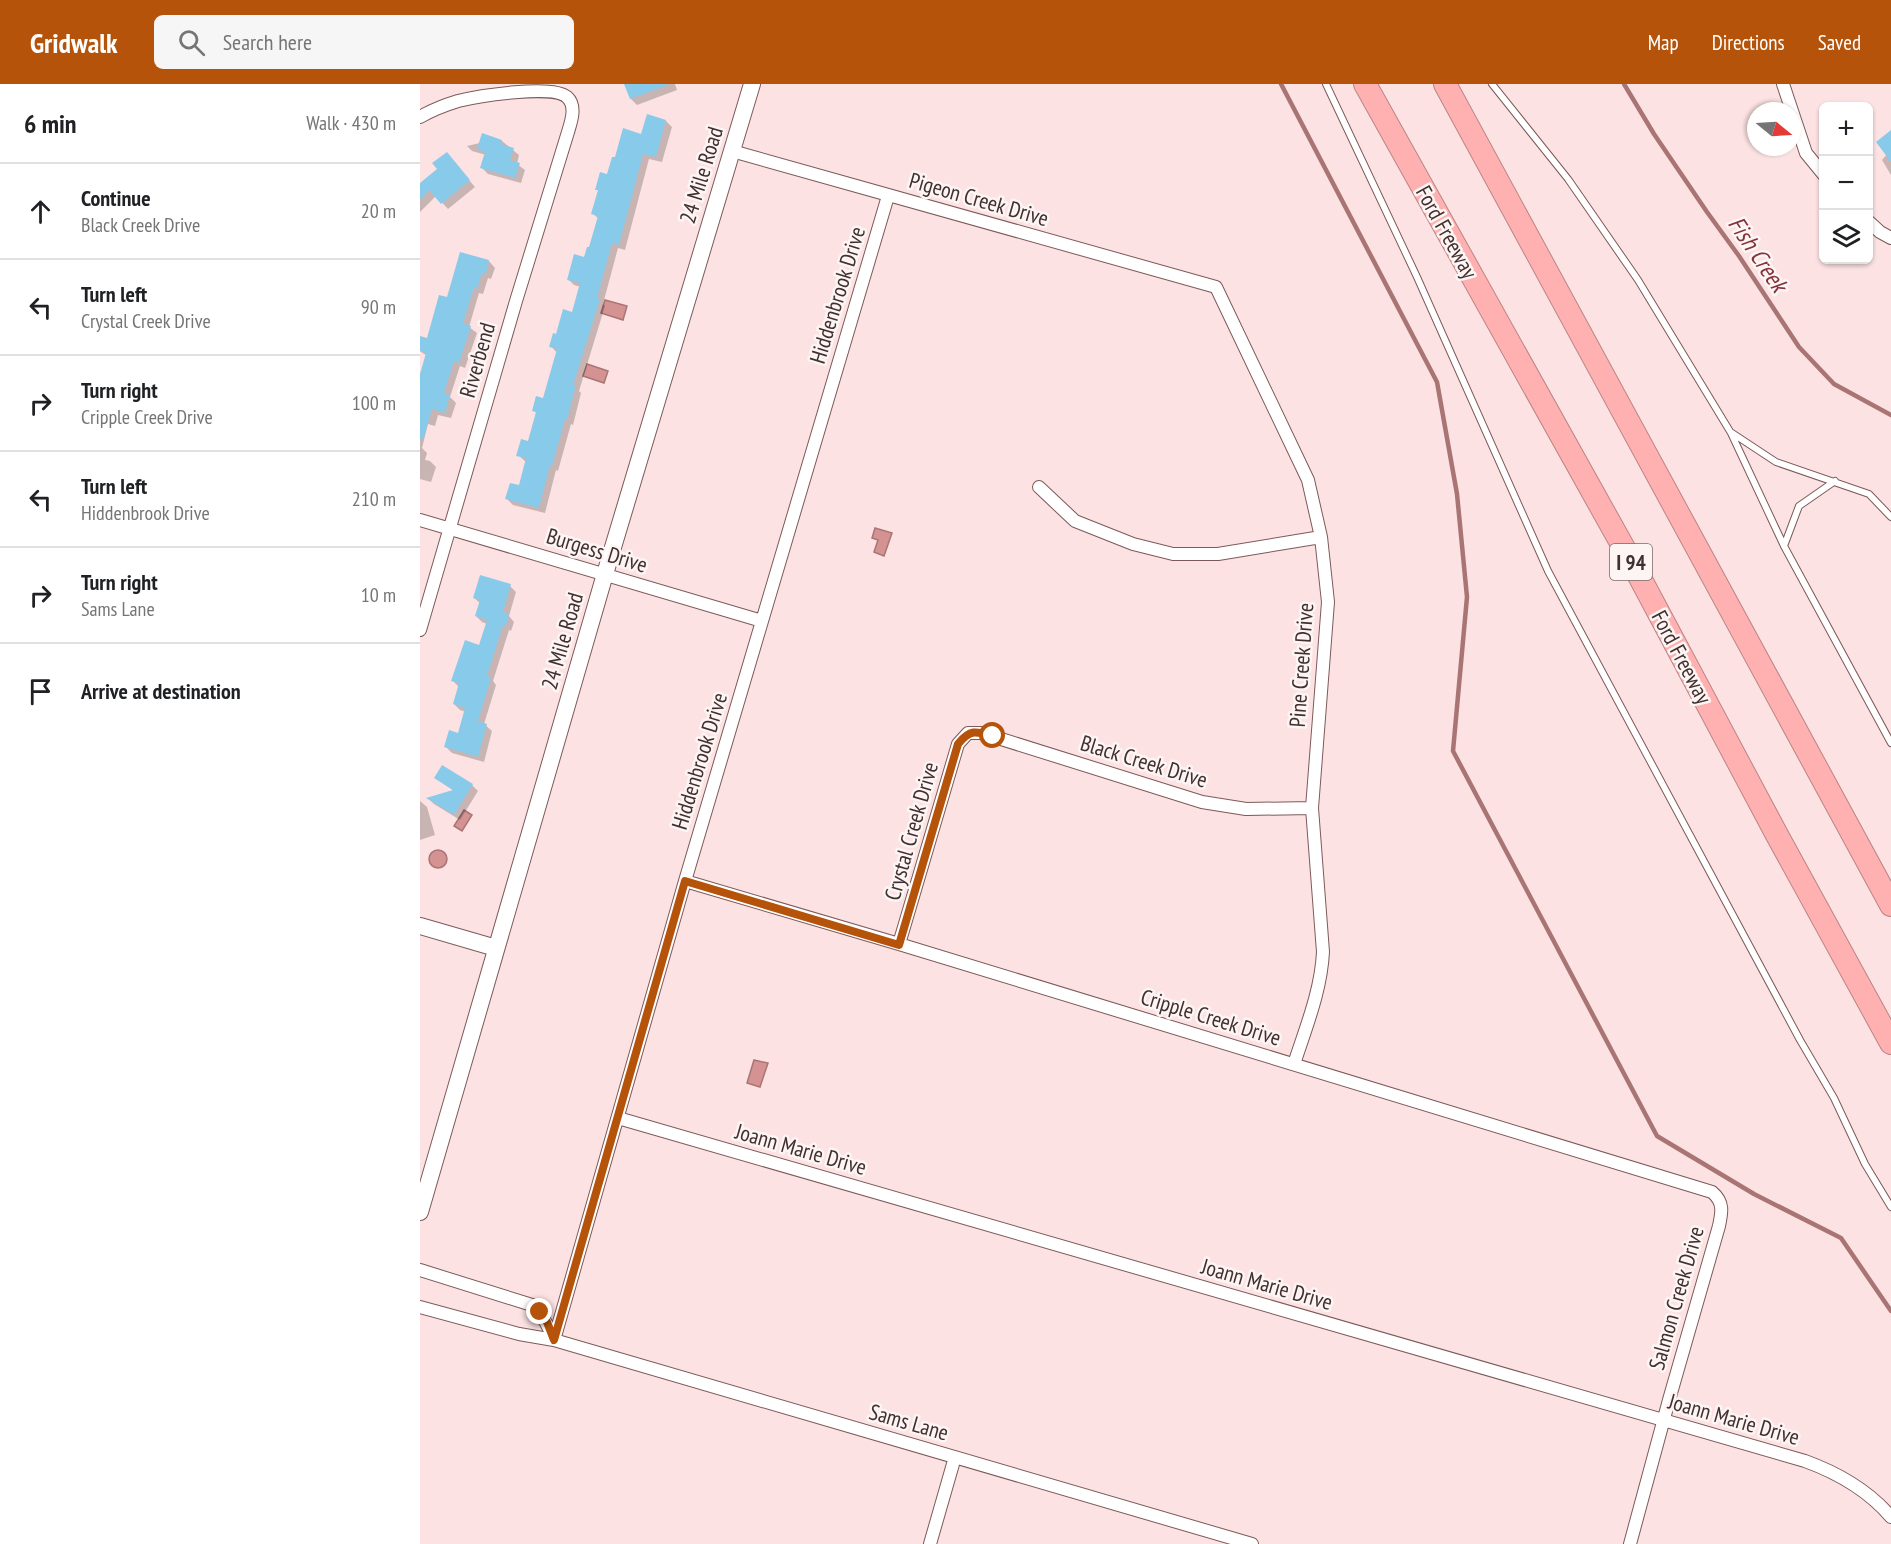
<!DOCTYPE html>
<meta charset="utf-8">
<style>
:root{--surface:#fff;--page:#f6f6f6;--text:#202124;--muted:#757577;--line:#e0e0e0;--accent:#b45309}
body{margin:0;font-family:"PT Sans Narrow",sans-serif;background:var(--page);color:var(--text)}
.controls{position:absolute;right:18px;top:18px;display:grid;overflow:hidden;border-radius:9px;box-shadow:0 2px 4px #0004}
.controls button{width:54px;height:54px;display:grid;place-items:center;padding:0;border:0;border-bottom:2px solid var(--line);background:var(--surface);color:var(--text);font:30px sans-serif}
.compass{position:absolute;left:1327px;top:18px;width:54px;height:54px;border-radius:50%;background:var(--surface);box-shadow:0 2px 4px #0004;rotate:108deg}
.stop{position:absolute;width:18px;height:18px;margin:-14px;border:4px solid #b45309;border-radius:50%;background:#fff}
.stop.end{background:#b45309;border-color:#fff;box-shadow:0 2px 6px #0008}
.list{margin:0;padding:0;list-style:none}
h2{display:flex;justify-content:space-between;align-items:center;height:78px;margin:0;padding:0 24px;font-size:26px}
h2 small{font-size:20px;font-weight:400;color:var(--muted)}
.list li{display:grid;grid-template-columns:39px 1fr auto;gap:18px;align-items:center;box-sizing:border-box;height:96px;padding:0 24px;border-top:2px solid var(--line)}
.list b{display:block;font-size:22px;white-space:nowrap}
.list p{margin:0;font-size:20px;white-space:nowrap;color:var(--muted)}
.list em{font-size:20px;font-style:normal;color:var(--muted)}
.icon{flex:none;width:33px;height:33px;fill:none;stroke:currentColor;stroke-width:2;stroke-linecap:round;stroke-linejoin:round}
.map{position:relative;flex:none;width:1471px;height:1460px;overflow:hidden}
header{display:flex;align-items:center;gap:36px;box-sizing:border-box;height:84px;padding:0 30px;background:var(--accent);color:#fff}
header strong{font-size:28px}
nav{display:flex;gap:33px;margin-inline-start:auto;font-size:21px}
.search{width:420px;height:54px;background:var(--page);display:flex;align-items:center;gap:15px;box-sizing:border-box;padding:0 21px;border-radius:9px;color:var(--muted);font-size:22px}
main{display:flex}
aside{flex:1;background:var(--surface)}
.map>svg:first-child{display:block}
.water{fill:#d49292;stroke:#a87574;stroke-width:1.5}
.shadow{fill:#0003}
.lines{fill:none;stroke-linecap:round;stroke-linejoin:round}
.stream{stroke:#a87574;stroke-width:4.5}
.building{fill:#88caea}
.service-casing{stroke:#7d5959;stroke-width:8}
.minor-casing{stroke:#7d5959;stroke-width:14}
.tertiary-casing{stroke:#7d5959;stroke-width:18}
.motorway-casing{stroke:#bc8484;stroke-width:24}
.service{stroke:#fff;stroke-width:6}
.minor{stroke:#fff;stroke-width:12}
.tertiary{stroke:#fff;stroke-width:16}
.motorway{stroke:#ffb1b1;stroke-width:22}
.route{stroke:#b45309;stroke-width:8}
.labels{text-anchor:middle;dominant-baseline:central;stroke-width:5;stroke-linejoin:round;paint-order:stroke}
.shield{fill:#fdf4f4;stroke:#796b6a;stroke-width:1.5}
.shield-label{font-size:21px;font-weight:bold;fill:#40302f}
.street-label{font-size:22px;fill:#40302f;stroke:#fdf4f4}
.water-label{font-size:24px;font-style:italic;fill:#843339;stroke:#fdf4f4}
</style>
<header>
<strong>Gridwalk</strong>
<div class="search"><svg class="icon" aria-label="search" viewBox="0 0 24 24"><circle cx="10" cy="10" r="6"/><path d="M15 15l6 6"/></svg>Search here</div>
<nav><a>Map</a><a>Directions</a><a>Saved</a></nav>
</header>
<main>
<aside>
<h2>6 min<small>Walk · 430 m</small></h2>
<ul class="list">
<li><svg class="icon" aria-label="ahead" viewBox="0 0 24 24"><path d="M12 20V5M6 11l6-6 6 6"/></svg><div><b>Continue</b><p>Black Creek Drive</p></div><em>20 m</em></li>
<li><svg class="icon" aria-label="left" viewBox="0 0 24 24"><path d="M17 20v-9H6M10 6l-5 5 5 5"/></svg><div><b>Turn left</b><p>Crystal Creek Drive</p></div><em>90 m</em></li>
<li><svg class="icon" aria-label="right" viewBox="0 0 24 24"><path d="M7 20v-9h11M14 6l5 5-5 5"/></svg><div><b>Turn right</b><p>Cripple Creek Drive</p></div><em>100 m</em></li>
<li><svg class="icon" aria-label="left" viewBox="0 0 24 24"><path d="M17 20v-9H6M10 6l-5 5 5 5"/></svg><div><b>Turn left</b><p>Hiddenbrook Drive</p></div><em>210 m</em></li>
<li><svg class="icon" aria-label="right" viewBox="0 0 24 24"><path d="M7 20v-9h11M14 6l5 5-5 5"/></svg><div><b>Turn right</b><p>Sams Lane</p></div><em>10 m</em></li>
<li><svg class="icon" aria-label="arrive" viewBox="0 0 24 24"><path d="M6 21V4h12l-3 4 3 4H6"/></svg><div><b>Arrive at destination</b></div></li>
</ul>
</aside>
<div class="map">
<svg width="1471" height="1460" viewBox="0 0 1471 1460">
<rect width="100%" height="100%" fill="#fce2e2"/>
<path class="water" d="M185 216 207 222 203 236 181 229Z
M167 280 188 287 184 299 163 292Z
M455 444 472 449 464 472 454 468 458 456 452 454Z
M44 726 52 731 42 747 34 742Z
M9 775a9 9 0 1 1 18 0a9 9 0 1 1-18 0Z
M334 976 348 979 340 1003 327 999Z"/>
<path class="shadow" d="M206 0H255L257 6 217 21 211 15Z
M246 37 252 43 242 78 229 75 205 166 198 164 183 220 185 222 159 307 161 309 153 341 151 340 138 387 136 386 125 429 93 421 87 415 100 403 106 378 98 371 109 359 117 330 114 326 124 316 137 269 131 262 153 230 161 203 154 201 148 195 165 175 170 165 179 135 172 129 179 107 177 105 188 91 196 75 222 51Z
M1471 47V91L1462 76 1467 70 1458 58Z
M82 57 99 71 97 80 105 86 101 99 68 90 62 84 66 71 52 67 47 62 64 58Z
M32 76 55 103 28 125 16 112 0 128V101Z
M41 170 69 177 75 184 71 195 68 194 63 210 59 209 49 243 57 249 45 284 40 282 30 313 36 319 31 334 18 331 15 342 8 340 2 364 7 369 5 376 10 377 16 383 11 398 0 395V295L7 272 0 267V257L8 256 29 215Z
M90 502 96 508 89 532 94 538 91 547 89 546 73 597 76 601 64 640 72 647 64 678 32 669 26 663 39 651 46 628 40 626 34 620 39 603 33 597 60 563 67 540 62 538 56 532 60 519 54 514Z
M16 694 52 701 58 707 40 736 14 720 9 715 34 707Z
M0 717 7 723 15 751 0 756Z"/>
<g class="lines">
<path class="stream" d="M861 0 1017 298 1037 410 1047 513 1033 667 1237 1052 1334 1110 1421 1154 1471 1227
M1204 0 1234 50 1287 128 1319 172 1379 263 1414 300 1471 331"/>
</g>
<path class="building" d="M204 0H248V1L210 15Z
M227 30 246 36 236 73 223 70 199 161 192 159 177 214 180 215 153 301H156L147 336 145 335 132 382 130 381 119 424 85 415 90 399 99 401 106 374 96 372 101 355 108 357 116 328 112 327 116 312 123 314 137 265 129 263 133 249 136 250 143 225 152 228 160 199 147 196 154 170 164 173 167 163H169L178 132 171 130 178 106H175L180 88 187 90 192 73H195L203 44 221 50Z
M1471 46V78L1456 58Z
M62 49 82 56 81 60 94 64 90 76 100 79 95 94 60 84 65 68 57 65Z
M27 68 50 96 21 120 9 106 0 116V99L17 85 12 79Z
M40 168 69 176 66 190 62 189 57 205 54 204 43 239 51 242 39 279 34 277 24 309 30 311 25 329 12 325 3 356 0 355V290L6 269 0 267V252L7 254 19 211 27 213Z
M60 491 91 500 83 528 89 530 86 542 83 541 67 592 71 594 58 637 67 640 58 673 24 663 29 646 38 649 45 624 33 620 39 599 31 597 45 556 59 561 67 536 55 532 60 516 53 514Z
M22 681 53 700 34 731 6 714 33 706 14 694Z"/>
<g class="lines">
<g class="service-casing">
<path id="service" d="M906 0 997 193 1128 487 1380 956 1414 1014 1445 1080 1471 1123
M1072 0 1148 95 1218 196 1311 349 1364 462 1471 659
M1312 349 1356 378 1449 410 1471 433
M1364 462 1379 422 1415 397"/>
</g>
<g class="minor-casing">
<path id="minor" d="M1363 0 1386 69 1404 91
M0 33C12 26 25 21 38 17 58 12 133 0 147 13 157 22 151 38 148 48L96 217 0 546
M312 67 796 203 888 396 901 453 908 518 892 724 903 868C901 907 886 943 874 980
M468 112 265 797 134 1256 832 1460
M1448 137 1460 148 1471 154
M619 403 655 437 713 460 753 470H798L901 453
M0 436 342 537
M265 797 479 860 1292 1108C1304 1118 1302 1128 1299 1142L1249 1316 1210 1460
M479 860 538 660 548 649H562L782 718 826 725 892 724
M198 1034 1385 1377C1418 1389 1448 1406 1471 1433
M0 1186 112 1221C123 1231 128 1242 134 1256L99 1250 0 1223
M510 1460 535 1373"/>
</g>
<g class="tertiary-casing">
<path id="tertiary" d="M0 842 76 864
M0 1128 185 490 332 0"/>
</g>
<g class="motorway-casing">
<path id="motorway" d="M945 0 1210 475 1357 751 1471 959
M1025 0 1471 821"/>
</g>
<use href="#service" class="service"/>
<use href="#minor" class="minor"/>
<use href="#tertiary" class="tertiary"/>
<use href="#motorway" class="motorway"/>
</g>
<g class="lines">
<path class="route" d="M120 1228 127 1238 134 1256 265 797 479 861 538 660C550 645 556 647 573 652"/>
</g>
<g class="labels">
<rect class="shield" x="1190" y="460" width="42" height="36" rx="4.5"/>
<g class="shield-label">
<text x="1211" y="478">I 94</text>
</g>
<g class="street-label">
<text transform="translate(281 91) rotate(-73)">24 Mile Road</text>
<text transform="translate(559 115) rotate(16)">Pigeon Creek Drive</text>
<text transform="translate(1027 148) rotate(61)">Ford Freeway</text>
<text transform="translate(417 211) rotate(-73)">Hiddenbrook Drive</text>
<text transform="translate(57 276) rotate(-74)">Riverbend</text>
<text transform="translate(177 466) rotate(17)">Burgess Drive</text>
<text transform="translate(142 557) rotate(-74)">24 Mile Road</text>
<text transform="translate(1262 573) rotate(62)">Ford Freeway</text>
<text transform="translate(881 581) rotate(-86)">Pine Creek Drive</text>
<text transform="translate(279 677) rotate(-73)">Hiddenbrook Drive</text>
<text transform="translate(724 677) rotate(17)">Black Creek Drive</text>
<text transform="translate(491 747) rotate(-74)">Crystal Creek Drive</text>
<text transform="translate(791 933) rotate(17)">Cripple Creek Drive</text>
<text transform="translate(381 1065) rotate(16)">Joann Marie Drive</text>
<text transform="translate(847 1200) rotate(16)">Joann Marie Drive</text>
<text transform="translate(1256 1214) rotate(-74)">Salmon Creek Drive</text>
<text transform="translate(1314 1335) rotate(16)">Joann Marie Drive</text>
<text transform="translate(489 1338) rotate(16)">Sams Lane</text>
</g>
<g class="water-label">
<text transform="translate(1338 170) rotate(56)">Fish Creek</text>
</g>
</g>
</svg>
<div class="controls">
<button>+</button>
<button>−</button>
<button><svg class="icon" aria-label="layers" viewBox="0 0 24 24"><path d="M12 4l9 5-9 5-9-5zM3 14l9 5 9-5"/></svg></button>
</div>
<svg class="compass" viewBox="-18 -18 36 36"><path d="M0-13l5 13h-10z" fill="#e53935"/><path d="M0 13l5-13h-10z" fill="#757577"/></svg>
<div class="stop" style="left:573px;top:652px"></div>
<div class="stop end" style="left:120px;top:1228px"></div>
</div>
</main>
